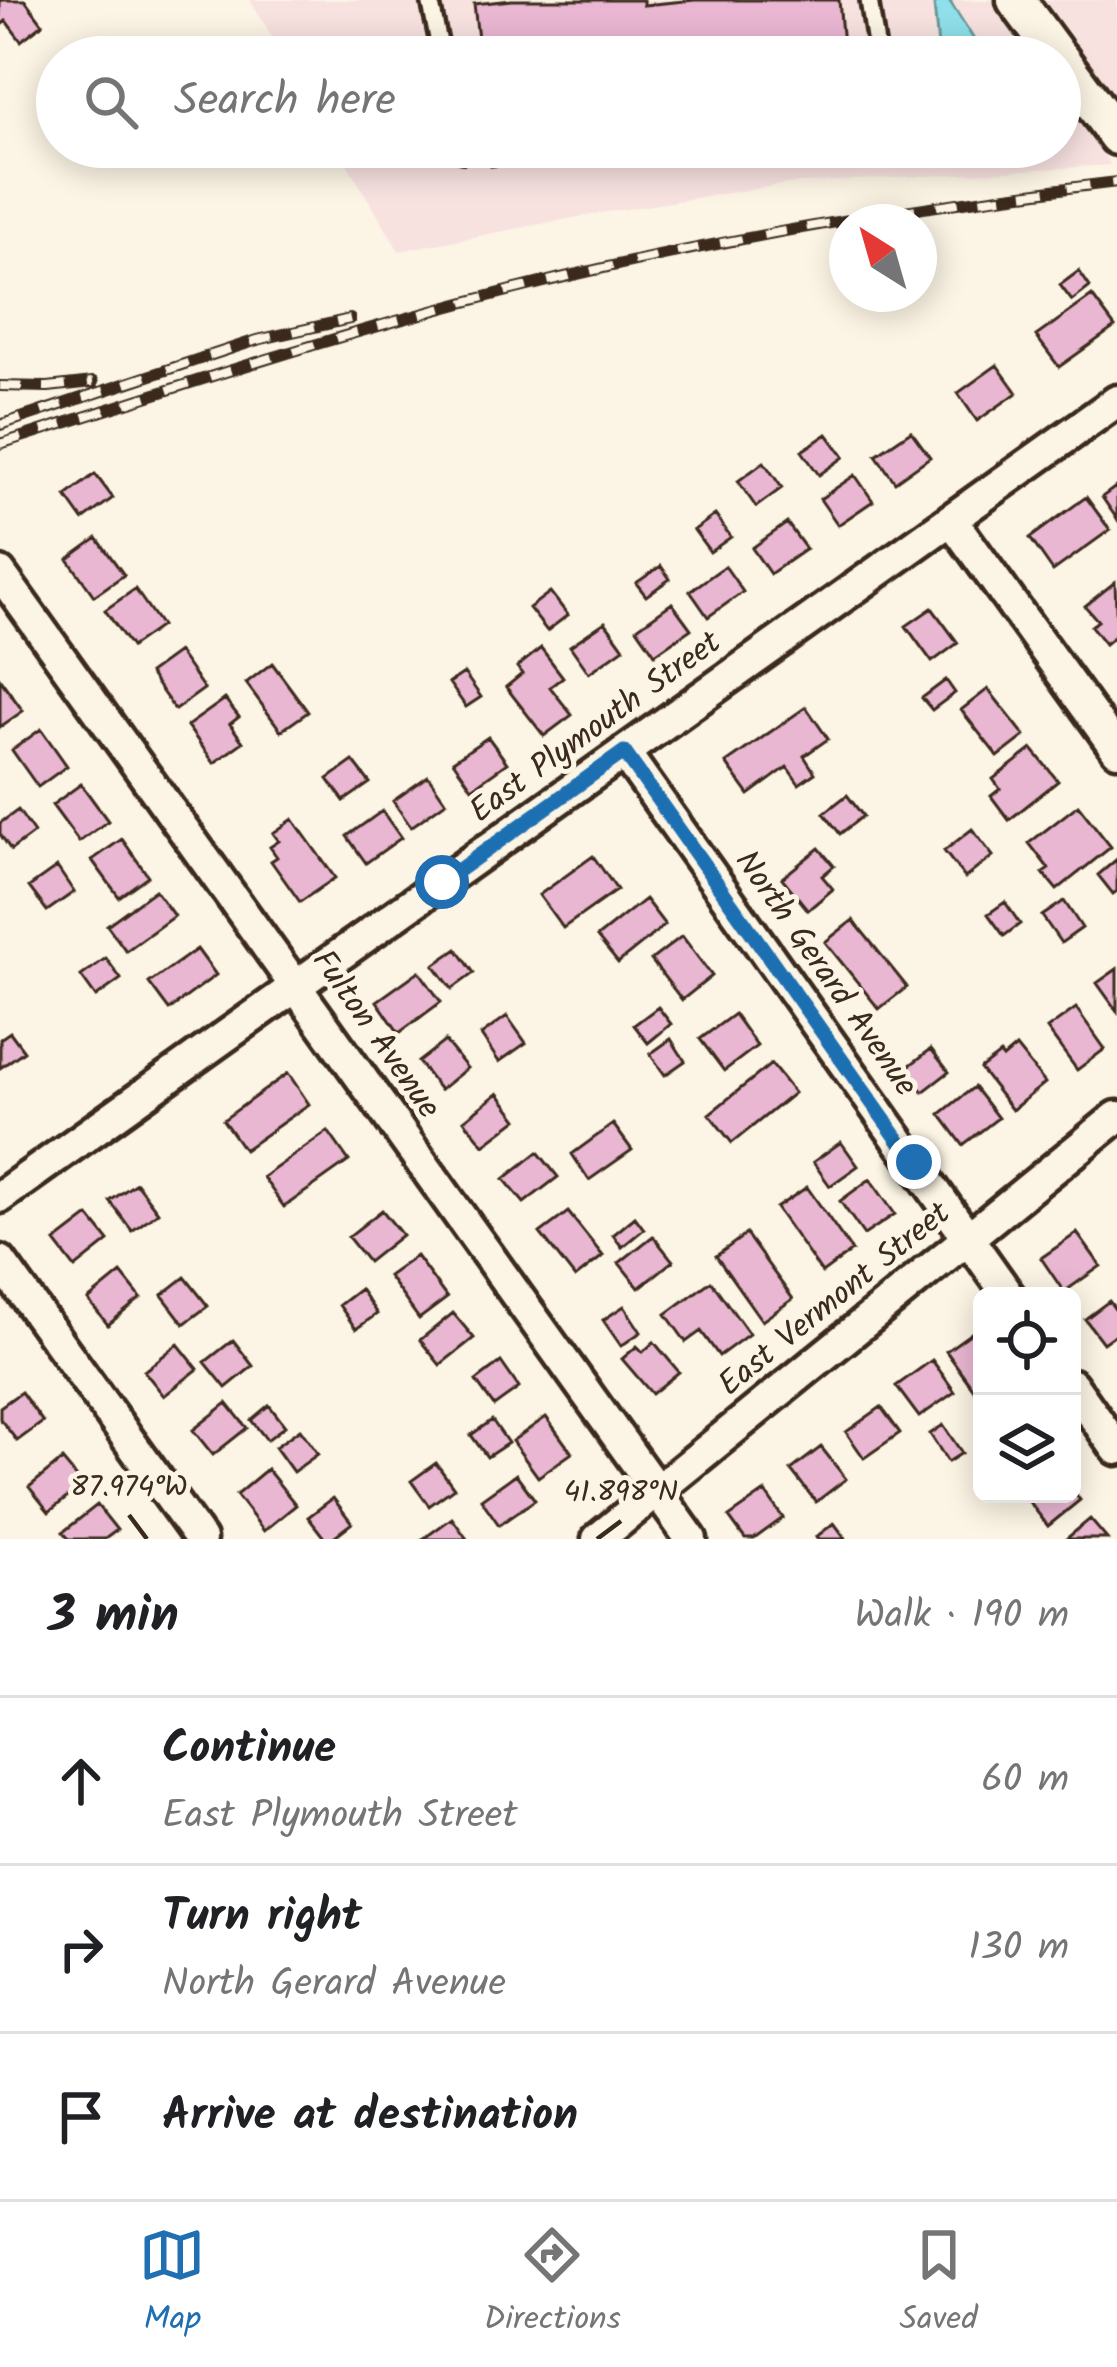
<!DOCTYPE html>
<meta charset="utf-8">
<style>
:root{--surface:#fff;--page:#f2f2f2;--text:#202124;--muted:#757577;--line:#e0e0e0;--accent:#1f6fb2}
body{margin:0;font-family:Kalam,sans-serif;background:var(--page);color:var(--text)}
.controls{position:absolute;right:36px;bottom:36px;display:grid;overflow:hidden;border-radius:18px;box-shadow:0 6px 30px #0003}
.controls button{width:108px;height:108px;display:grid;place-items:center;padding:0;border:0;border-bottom:3px solid var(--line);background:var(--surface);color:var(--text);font:60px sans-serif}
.compass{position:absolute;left:829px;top:204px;width:108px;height:108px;border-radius:50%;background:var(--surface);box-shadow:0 6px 30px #0003;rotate:323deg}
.stop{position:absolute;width:36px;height:36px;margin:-27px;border:9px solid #1f6fb2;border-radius:50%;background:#fff}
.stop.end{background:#1f6fb2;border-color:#fff;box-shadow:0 3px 12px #0008}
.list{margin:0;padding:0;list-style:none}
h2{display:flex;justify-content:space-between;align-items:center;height:156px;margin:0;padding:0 48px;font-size:51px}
h2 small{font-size:39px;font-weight:400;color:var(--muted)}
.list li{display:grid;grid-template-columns:78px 1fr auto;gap:36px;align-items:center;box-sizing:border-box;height:168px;padding:0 48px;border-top:3px solid var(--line)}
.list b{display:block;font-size:45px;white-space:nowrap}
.list p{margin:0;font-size:39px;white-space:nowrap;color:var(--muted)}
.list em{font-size:39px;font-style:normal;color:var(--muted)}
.icon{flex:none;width:66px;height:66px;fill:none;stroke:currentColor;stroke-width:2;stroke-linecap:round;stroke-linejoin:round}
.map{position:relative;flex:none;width:1117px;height:1539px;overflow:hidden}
.search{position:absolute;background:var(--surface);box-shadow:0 6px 30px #0003;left:36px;right:36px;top:36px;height:132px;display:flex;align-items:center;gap:30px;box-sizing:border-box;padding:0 42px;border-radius:66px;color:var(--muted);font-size:45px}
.sheet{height:660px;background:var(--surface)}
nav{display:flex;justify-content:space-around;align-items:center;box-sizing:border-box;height:168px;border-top:3px solid var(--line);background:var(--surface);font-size:33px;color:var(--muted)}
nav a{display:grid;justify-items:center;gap:6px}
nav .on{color:var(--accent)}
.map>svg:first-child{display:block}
.built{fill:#f7e2e0}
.water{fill:#8fe0ea;stroke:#6d9798;stroke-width:3}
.building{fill:#eab7d3;stroke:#3b2a1e;stroke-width:3}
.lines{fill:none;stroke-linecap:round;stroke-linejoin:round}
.service-casing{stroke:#3b2a1e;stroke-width:24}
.minor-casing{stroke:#3b2a1e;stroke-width:39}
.tertiary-casing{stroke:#3b2a1e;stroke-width:45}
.service{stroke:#fcf5e5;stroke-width:15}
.minor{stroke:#fcf5e5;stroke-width:30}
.tertiary{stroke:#fcf5e5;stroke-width:36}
.rail-casing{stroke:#3b2a1e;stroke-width:12}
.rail{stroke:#fcf5e5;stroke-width:8;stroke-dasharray:22;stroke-linecap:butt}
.route{stroke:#1f6fb2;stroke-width:15}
.ticks{fill:none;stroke:#3b2a1e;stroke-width:4.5}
.labels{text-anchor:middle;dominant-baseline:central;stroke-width:10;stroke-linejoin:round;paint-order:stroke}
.street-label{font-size:33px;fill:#3b2a1e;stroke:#fcf5e5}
.ticks-label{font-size:30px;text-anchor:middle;fill:#3b2a1e;stroke:#fcf5e5;stroke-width:10;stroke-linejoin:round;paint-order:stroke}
</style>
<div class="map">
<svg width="1117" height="1539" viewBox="0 0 1117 1539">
<rect width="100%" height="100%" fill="#fcf5e5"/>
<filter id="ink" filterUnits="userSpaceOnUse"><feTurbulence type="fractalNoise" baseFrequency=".00833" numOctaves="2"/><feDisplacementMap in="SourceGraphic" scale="24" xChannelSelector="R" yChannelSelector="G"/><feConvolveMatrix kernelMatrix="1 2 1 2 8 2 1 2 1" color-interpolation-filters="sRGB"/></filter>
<g filter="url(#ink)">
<path class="built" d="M250 0H993L1034 57H284Z
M1039 0H1117V107Z
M1060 93 1111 165 787 184 600 213 399 251 337 147H1060Z"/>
<path class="water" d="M936 0H949L985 57H939L934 5Z"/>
<path class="building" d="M0 0H25L43 24 21 41 6 21 0 26Z
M512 0H643V5L695 0H839L844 57H480L474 4Z
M489 147H677L491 166Z
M1079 271 1090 287 1072 301 1060 285Z
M1092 296 1115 327 1059 367 1036 336Z
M997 365 1017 393 977 421 958 393Z
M911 431 930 457 895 482 876 455Z
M827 434 844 457 819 475 802 451Z
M764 462 782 488 756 507 738 481Z
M95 474 113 498 83 520 66 496Z
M855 475 873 501 838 525 820 499Z
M1117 486V519L1102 497Z
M1086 497 1110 530 1053 571 1030 538Z
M715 515 731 537 710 552 694 530Z
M787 523 806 549 770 574 752 548Z
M97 538 124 575 94 596 68 559Z
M661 566 670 579 646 596 636 583Z
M725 566 743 592 708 617 690 591Z
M1115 582 1117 634 1105 644 1091 626 1098 621 1085 606Z
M135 589 161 626 131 647 105 610Z
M550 592 568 615 547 631 529 608Z
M672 603 691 629 655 654 637 628Z
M932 608 958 643 932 662 906 626Z
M605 622 624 648 589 673 570 646Z
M541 648 563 677 550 687 572 715 544 736 506 687 522 674 517 667Z
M178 652 204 689 175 710 149 673Z
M272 663 308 712 281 731 246 683Z
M464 673 481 697 466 707 449 683Z
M0 679 23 711 0 727Z
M946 680 955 693 932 710 922 698Z
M988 689 1025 736 998 757 961 710Z
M225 699 239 717 230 724 243 742 214 763 187 726Z
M806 707 828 739 804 756 815 773 799 784 787 767 749 795 726 763Z
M41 729 67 766 38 787 12 750Z
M488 737 507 763 472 788 453 761Z
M1032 749 1058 781 1009 820 991 796 1000 789 993 779Z
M353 761 370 783 344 801 328 779Z
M428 776 446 802 411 827 393 801Z
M81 784 108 821 79 842 52 805Z
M847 795 863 816 840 834 824 813Z
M1078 805 1111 847 1057 890 1043 873 1049 869 1029 843Z
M18 810 34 833 11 850 0 834V823Z
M382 811 401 838 366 863 347 836Z
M293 819 335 878 300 902 271 861 277 857 270 847 279 841 273 833Z
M972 829 993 856 965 878 944 851Z
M122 839 148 876 119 897 92 860Z
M819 848 834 866 822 876 833 889 808 910 782 878Z
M593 856 617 890 563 928 539 895Z
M1117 859V891L1113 894 1098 875Z
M57 867 74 892 47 911 29 887Z
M155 890 174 916 126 951 107 925Z
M645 899 665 925 618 963 597 937Z
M1064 901 1082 928 1061 943 1042 916Z
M1005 902 1020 924 1004 936 988 914Z
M853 920 907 987 879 1009 825 942Z
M682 936 712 976 682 1000 651 960Z
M197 949 216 975 169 1010 149 983Z
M457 949 474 973 452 989 434 965Z
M106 958 121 979 96 997 81 976Z
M1117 969V1011L1097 983Z
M419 971 441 1002 399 1033 377 1001Z
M658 1007 671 1024 648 1043 634 1025Z
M1076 1008 1105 1049 1077 1070 1047 1029Z
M734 1014 757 1046 724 1071 700 1039Z
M507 1016 526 1043 499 1062 481 1035Z
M10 1032 24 1051 0 1068V1039Z
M671 1039 685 1061 665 1075 650 1054Z
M445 1041 467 1068 440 1090 418 1062Z
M1016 1047 1045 1083 1012 1110 980 1069 1000 1054 1003 1058Z
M931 1049 949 1072 923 1092 905 1069Z
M771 1064 794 1093 732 1143 709 1114Z
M288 1073 309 1104 244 1150 223 1120Z
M974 1087 998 1118 963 1145 940 1114Z
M498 1093 518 1119 484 1145 464 1120Z
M613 1124 632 1150 589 1180 572 1154Z
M328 1131 349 1161 284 1207 263 1177Z
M841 1142 858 1166 830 1186 813 1162Z
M538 1152 558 1177 524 1203 504 1179Z
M870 1179 895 1214 864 1235 840 1201Z
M136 1183 158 1212 132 1231 110 1201Z
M807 1187 852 1251 822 1273 776 1208Z
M382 1210 402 1235 368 1262 348 1237Z
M568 1212 603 1256 575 1278 540 1233Z
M89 1216 109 1241 75 1268 55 1242Z
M635 1217 644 1229 622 1247 613 1235Z
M1077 1233 1101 1266 1064 1292 1041 1258Z
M746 1234 793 1299 762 1321 716 1256Z
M653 1236 673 1261 639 1288 619 1263Z
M416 1256 447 1298 419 1319 388 1276Z
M121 1273 141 1298 108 1325 88 1300Z
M185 1277 208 1306 184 1324 162 1295Z
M711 1281 749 1334 719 1356 701 1331 686 1342 666 1314Z
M360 1289 377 1314 356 1329 339 1305Z
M1109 1301 1117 1312V1333L1103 1343 1085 1319Z
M624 1306 641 1332 621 1346 603 1320Z
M453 1313 474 1338 440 1365 420 1340Z
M974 1331 982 1342V1401L946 1351Z
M233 1340 253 1366 226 1388 205 1362Z
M654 1342 679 1372 652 1394 622 1359 637 1346 643 1352Z
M178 1344 198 1369 164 1396 144 1371Z
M932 1360 955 1392 919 1417 896 1386Z
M501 1362 519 1388 494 1406 476 1381Z
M21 1392 43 1422 17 1441 0 1419V1407Z
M227 1403 247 1428 213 1455 193 1430Z
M269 1405 285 1426 267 1440 251 1420Z
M881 1407 900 1433 864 1458 846 1432Z
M546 1417 572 1453 538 1477 512 1441Z
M492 1420 508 1443 487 1457 471 1435Z
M943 1425 962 1453 948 1462 930 1434Z
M300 1429 318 1454 293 1472 275 1447Z
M821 1447 846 1479 816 1502 791 1470Z
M62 1460 83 1485 49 1512 29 1487Z
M436 1463 454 1488 429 1506 411 1481Z
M267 1469 296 1505 264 1531 236 1495Z
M516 1474 535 1500 499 1525 481 1499Z
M1072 1490 1080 1500 1048 1526 1023 1494H1072Z
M765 1492 783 1518 754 1539H745L729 1517Z
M333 1498 352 1523 331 1539H325L308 1517Z
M97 1505 117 1530 105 1539H69L63 1532Z
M452 1518 467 1539H423Z
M1090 1519 1107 1539H1066Z
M834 1523 846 1539H817L816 1537Z"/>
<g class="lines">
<g class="service-casing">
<path id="service" d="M430 0 442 57
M869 0 878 57
M462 147 463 153"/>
</g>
<g class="minor-casing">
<path id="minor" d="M951 519 1117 750
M0 573 691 1539
M624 752 1009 1296
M0 1197 1117 401
M0 1261 200 1539
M1072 1385 1117 1449
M598 1539 1117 1117"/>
</g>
<g class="tertiary-casing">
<path id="tertiary" d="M1016 0 1058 57
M1060 59 1117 136"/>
</g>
<use href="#service" class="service"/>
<use href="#minor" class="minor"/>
<use href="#tertiary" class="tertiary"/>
<g class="rail-casing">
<path id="rail" d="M0 386 48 387 93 382
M0 425 257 340 350 319
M0 444C171 389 341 333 516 289 713 239 915 206 1117 182"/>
</g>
<use href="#rail" class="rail"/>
</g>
</g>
<g class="lines" filter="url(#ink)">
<path class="route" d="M442 882 624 752 914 1162"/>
</g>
<path class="ticks" d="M129 1515 147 1539M597 1539 621 1521"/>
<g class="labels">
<g class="street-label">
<text transform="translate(596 728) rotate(-36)">East Plymouth Street</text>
<text transform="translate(825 974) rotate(55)">North Gerard Avenue</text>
<text transform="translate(375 1035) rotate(55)">Fulton Avenue</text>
<text transform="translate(835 1300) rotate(-39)">East Vermont Street</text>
</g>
</g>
<g class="ticks-label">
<text x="129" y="1496">87.974°W</text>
<text x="621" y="1501">41.898°N</text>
</g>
</svg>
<div class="controls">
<button><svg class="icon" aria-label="locate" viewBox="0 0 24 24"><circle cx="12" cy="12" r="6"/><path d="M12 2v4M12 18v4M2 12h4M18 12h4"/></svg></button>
<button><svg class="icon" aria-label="layers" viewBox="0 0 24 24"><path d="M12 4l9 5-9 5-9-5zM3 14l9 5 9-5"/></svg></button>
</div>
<svg class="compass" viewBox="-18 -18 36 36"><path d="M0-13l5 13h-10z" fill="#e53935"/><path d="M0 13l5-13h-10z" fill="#757577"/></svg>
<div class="stop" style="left:442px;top:882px"></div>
<div class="stop end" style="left:914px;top:1162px"></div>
<div class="search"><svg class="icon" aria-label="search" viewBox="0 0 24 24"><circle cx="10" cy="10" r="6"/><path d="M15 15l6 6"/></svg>Search here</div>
</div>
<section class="sheet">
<h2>3 min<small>Walk · 190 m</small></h2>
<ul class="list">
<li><svg class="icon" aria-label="ahead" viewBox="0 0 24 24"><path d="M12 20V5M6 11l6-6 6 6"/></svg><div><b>Continue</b><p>East Plymouth Street</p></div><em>60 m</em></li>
<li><svg class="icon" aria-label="right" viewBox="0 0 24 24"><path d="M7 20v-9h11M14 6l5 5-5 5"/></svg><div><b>Turn right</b><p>North Gerard Avenue</p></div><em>130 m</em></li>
<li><svg class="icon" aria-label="arrive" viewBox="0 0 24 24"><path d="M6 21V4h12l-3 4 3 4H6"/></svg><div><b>Arrive at destination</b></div></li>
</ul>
</section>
<nav>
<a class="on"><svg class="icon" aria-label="map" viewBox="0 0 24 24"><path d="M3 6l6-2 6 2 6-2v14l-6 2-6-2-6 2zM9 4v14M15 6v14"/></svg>Map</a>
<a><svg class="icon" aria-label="directions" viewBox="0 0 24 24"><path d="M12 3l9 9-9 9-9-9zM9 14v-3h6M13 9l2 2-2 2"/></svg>Directions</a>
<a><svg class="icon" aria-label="saved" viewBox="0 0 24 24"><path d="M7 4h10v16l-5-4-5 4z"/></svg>Saved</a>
</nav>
